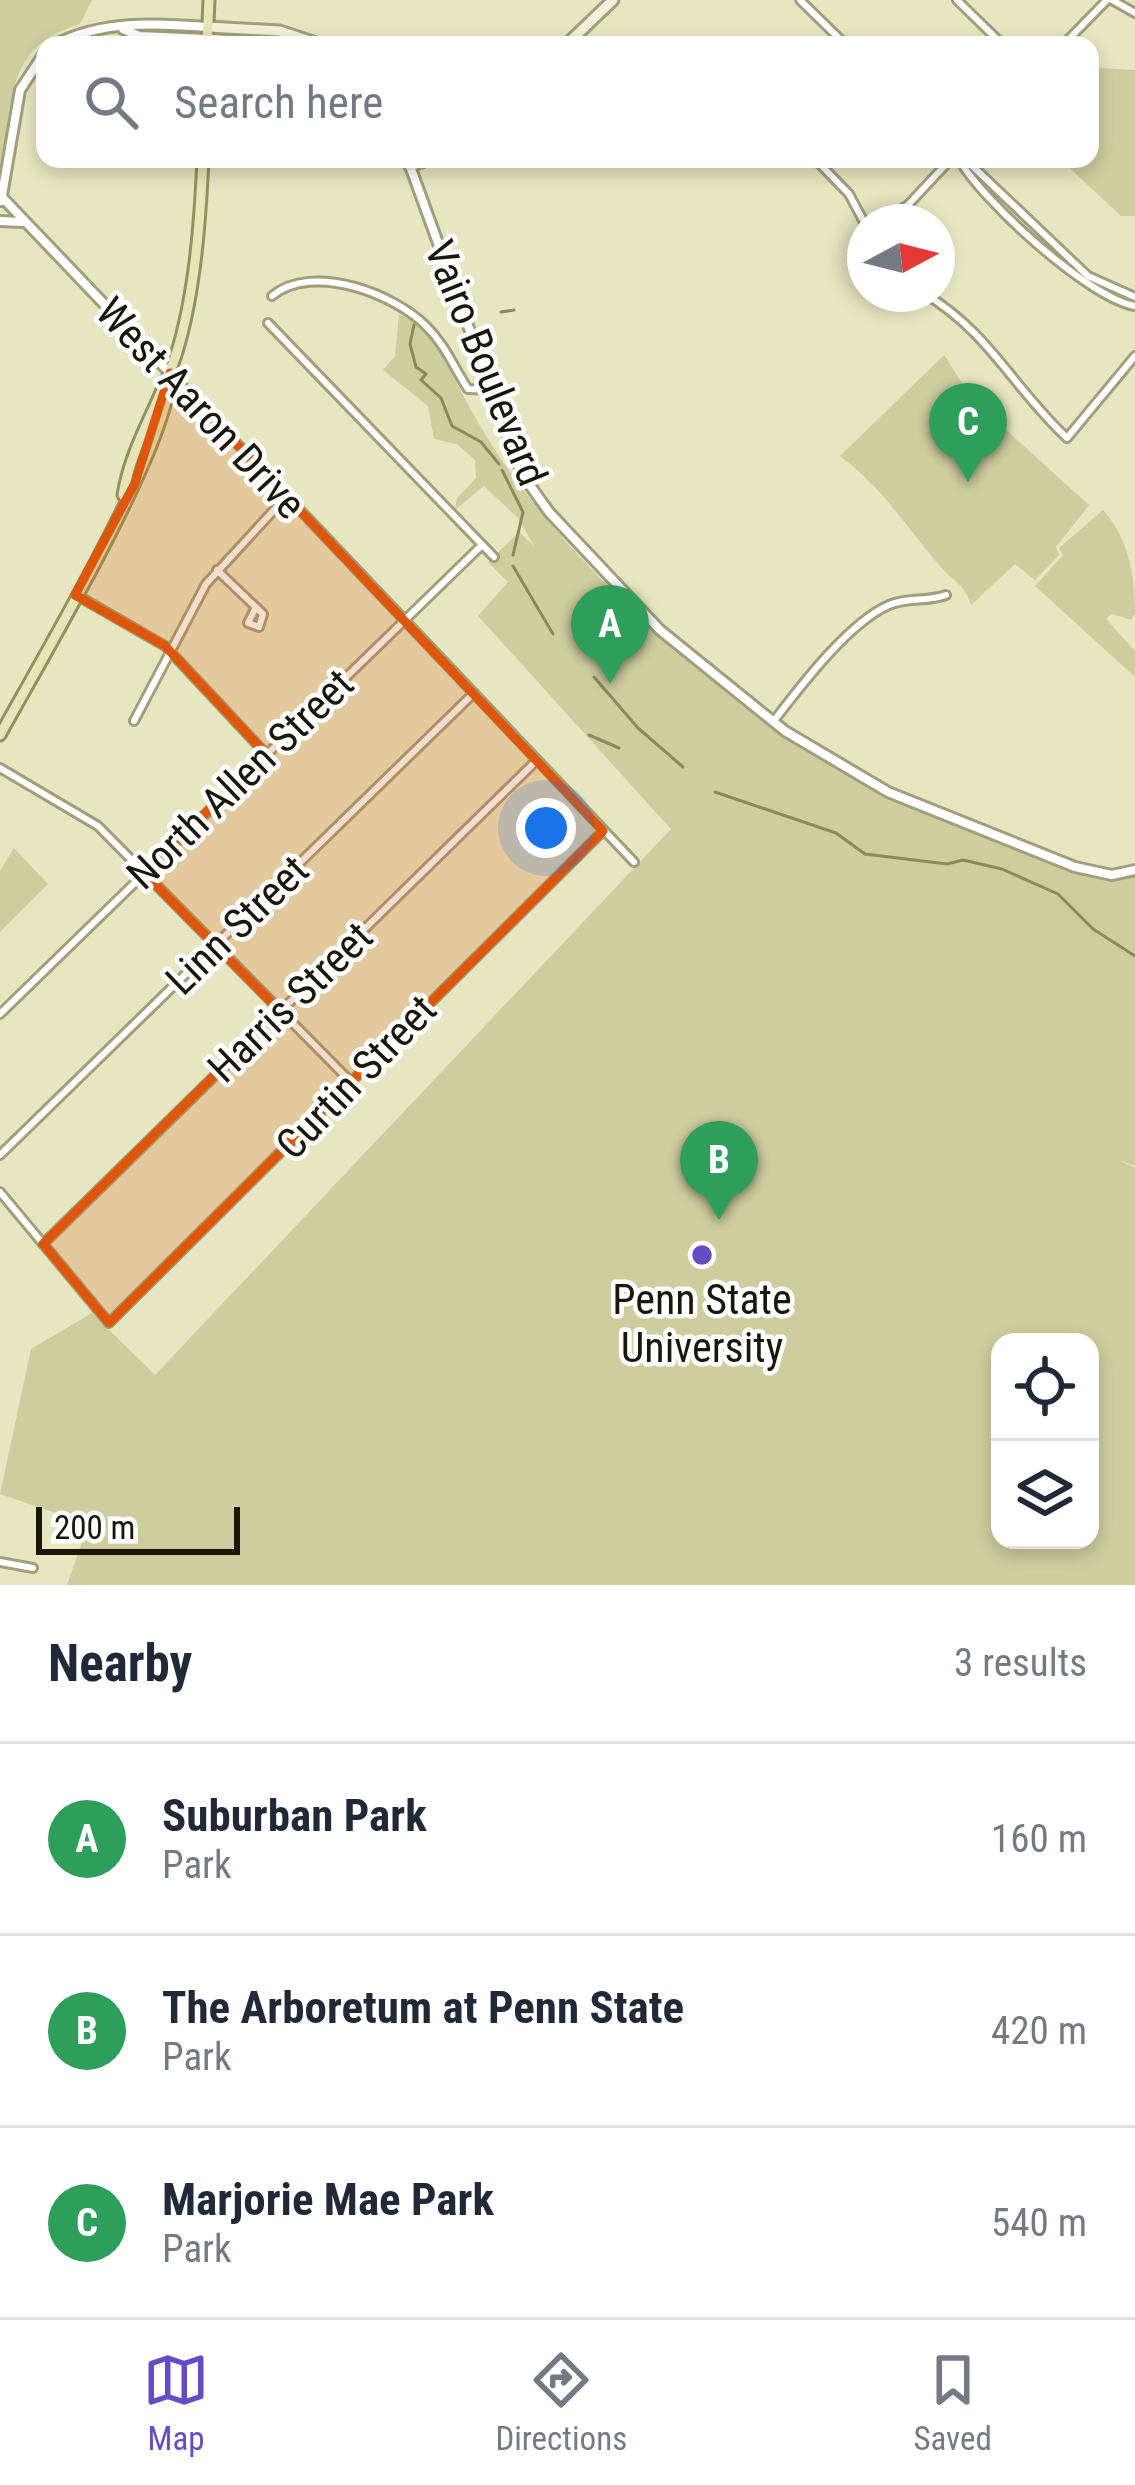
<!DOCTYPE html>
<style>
:root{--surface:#fff;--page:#f2f2f3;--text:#1f2937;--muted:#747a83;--line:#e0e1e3;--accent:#634cc4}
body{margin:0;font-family:"Roboto Condensed",sans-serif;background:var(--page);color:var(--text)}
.controls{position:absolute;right:36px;bottom:36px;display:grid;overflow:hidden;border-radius:24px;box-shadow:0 6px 18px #0003}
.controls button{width:108px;height:108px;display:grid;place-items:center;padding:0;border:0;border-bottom:3px solid var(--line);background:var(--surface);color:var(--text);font:60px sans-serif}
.compass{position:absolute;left:847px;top:204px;width:108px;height:108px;border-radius:50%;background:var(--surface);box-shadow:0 6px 18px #0003;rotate:83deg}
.scale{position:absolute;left:36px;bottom:30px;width:204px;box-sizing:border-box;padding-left:12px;border:6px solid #18170a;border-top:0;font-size:33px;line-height:42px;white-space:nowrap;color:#18170a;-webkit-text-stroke:9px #fff;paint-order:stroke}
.you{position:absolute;left:546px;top:828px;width:42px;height:42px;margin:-30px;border:9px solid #fff;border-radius:50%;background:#1a73e8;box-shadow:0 0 0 18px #1a73e833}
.badge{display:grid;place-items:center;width:78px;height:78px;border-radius:50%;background:var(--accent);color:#fff;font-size:39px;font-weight:700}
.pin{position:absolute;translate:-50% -99px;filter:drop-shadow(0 3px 6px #0008)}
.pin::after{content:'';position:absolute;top:63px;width:42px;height:36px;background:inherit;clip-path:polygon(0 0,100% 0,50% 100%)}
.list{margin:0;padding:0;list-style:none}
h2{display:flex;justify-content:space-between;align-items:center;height:156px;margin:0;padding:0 48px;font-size:51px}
h2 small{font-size:39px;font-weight:400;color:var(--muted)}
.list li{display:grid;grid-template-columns:78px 1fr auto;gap:36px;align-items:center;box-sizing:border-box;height:192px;padding:0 48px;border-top:3px solid var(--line)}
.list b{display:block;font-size:45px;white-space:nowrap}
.list p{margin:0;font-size:39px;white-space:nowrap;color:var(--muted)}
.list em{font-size:39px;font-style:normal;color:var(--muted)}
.icon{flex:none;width:66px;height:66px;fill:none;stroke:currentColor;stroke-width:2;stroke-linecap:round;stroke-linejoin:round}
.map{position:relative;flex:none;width:1135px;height:1585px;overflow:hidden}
.search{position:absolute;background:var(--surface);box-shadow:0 6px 18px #0003;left:36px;right:36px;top:36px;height:132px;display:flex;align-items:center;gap:30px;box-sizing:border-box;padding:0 42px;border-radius:24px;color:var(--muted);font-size:45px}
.sheet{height:732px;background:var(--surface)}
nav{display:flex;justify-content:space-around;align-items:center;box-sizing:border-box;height:168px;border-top:3px solid var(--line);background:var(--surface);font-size:33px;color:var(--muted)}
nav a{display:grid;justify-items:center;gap:6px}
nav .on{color:var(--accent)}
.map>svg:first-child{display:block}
.green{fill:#cecd9e;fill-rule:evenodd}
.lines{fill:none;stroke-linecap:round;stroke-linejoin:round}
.stream{stroke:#8b8959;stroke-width:3}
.minor-casing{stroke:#9f9f7b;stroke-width:12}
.tertiary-casing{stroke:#9f9f7b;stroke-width:14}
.secondary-casing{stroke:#9f9f7b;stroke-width:15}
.primary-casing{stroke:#93915b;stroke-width:15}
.minor{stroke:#fff;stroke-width:6}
.tertiary{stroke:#fff;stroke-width:8}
.secondary{stroke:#f2f2db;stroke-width:9}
.primary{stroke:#e6e5b7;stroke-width:9}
.marked{fill:#de560c;fill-opacity:0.2;stroke:#de560c;stroke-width:9;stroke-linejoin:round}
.poi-dot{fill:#634cc4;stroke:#fff;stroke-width:4.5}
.labels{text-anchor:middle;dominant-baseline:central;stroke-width:9;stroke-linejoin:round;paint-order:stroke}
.street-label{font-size:42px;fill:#18170a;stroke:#fff}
.poi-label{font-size:42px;fill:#18170a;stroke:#fff}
</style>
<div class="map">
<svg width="1135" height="1585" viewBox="0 0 1135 1585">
<rect width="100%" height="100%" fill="#e6e6c1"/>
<path class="green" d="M0 0H92L80 24C3 47 16 100 0 163Z
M1099 68 1135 70V216H1121L1060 159H1090V76Z
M399 314C434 330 445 359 461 391 511 490 585 566 665 642L679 653 682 649 770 718 855 775 1100 874 1135 870V1166L1117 1159 1135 1168V1585H67L88 1524 0 1494 31 1349 92 1313 155 1375 671 829 478 616 508 582 488 562 519 532 534 546 519 519 484 486 455 510 457 498 476 478 475 460 457 444 434 439 428 406 383 370 395 356ZM1000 1342H1090V1540H1000Z
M944 355 973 400 1089 505 1056 547 1059 555 1035 580 1015 564 971 605C964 584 956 583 943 569 904 526 890 495 840 456Z
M1103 510C1129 539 1135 575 1135 614L1131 620 1112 614 1106 619 1135 651V677L1035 586 1063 555 1059 548Z
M14 848 48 884 0 932V871Z"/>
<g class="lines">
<path class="stream" d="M501 312 514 310
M449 314 455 315
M414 325 410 344 416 367 426 374 421 380 441 398 452 426 481 442 499 464
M502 470 523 512 513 555
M513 566 553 634
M594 677 638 728 683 767
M589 735 619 748
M715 792 836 833 865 854 947 864 963 860 1002 869 1058 894 1093 929 1135 956"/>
<g class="minor-casing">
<path id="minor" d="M800 0 846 45
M957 0 1003 45
M1112 0 1135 13
M1063 45 1107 0
M815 159 849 194 865 224
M959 159C981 200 1090 299 1135 306
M965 159 1088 276 1135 297
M883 222 908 205 951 159
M925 294C989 332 1014 389 1067 438L1135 356
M272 296C313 262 395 294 427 327 446 346 454 368 468 389L491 390
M268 323 494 557
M172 375 634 862
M217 570 263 614 259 627 248 623 254 611
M78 596 165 646 266 754
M134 721 206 584 285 498
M773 722C800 687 848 623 889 605 907 597 927 602 946 595
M0 768 98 826 350 1081
M0 1014 482 545
M0 1155 473 694
M0 1192 109 1323 603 831
M43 1244 536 761
M0 1562 33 1568"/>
</g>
<g class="tertiary-casing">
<path id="tertiary" d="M123 29 139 36 208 39
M54 45C101 20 156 23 208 27
M410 166 522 474 549 512 660 630 785 731 888 792 1075 867 1112 875 1135 870
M0 195 170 373
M1 201 20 90 45 52
M0 221 22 222"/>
</g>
<g class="secondary-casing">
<path id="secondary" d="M208 27 280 31 322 45
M208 39 285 45
M566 45 613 0
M407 159 410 166 430 159"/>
</g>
<g class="primary-casing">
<path id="primary" d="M207 45 209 0
M123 495C131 445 161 401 176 355 195 294 200 223 203 159
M0 735C38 665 173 440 170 373"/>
</g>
<use href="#minor" class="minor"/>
<use href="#tertiary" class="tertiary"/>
<use href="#secondary" class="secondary"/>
<use href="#primary" class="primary"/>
</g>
<path class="marked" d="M170 373 603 831 109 1323 43 1244 280 1011 144 873 266 754 165 646 75 595 135 483Z"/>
<circle class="poi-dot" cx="702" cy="1255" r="12"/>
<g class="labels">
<g class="street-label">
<text transform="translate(486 363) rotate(68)">Vairo Boulevard</text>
<text transform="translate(201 408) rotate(47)">West Aaron Drive</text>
<text transform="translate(240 779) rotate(-44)">North Allen Street</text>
<text transform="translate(237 925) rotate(-44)">Linn Street</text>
<text transform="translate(290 1002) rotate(-44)">Harris Street</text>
<text transform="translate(356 1077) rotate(-46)">Curtin Street</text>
</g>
<g class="poi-label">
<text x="702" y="1299">Penn State<tspan x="702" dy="48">University</tspan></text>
</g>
</g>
</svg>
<div class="controls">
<button><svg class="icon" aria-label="locate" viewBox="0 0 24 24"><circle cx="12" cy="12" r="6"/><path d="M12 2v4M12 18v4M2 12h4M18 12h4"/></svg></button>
<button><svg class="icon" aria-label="layers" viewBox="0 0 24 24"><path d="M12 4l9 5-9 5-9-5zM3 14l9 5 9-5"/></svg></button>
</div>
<svg class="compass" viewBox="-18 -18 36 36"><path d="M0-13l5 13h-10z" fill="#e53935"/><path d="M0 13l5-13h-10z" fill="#747a83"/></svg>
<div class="scale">200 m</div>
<div class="you"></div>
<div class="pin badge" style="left:610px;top:684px;background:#2e9e5b">A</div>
<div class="pin badge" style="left:719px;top:1220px;background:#2e9e5b">B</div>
<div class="pin badge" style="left:968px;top:482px;background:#2e9e5b">C</div>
<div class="search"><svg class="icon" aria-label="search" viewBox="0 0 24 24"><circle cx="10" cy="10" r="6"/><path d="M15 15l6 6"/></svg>Search here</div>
</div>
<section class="sheet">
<h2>Nearby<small>3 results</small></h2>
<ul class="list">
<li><span class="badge" style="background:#2e9e5b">A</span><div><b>Suburban Park</b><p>Park</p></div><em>160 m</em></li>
<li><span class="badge" style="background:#2e9e5b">B</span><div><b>The Arboretum at Penn State</b><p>Park</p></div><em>420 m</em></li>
<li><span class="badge" style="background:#2e9e5b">C</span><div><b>Marjorie Mae Park</b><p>Park</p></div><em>540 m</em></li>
</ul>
</section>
<nav>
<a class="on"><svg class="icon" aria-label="map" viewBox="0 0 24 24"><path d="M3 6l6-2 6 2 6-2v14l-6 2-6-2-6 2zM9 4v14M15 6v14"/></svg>Map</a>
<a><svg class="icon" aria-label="directions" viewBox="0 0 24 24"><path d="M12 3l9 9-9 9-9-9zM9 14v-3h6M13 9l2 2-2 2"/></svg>Directions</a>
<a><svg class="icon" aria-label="saved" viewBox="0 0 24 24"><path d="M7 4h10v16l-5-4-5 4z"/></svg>Saved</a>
</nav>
